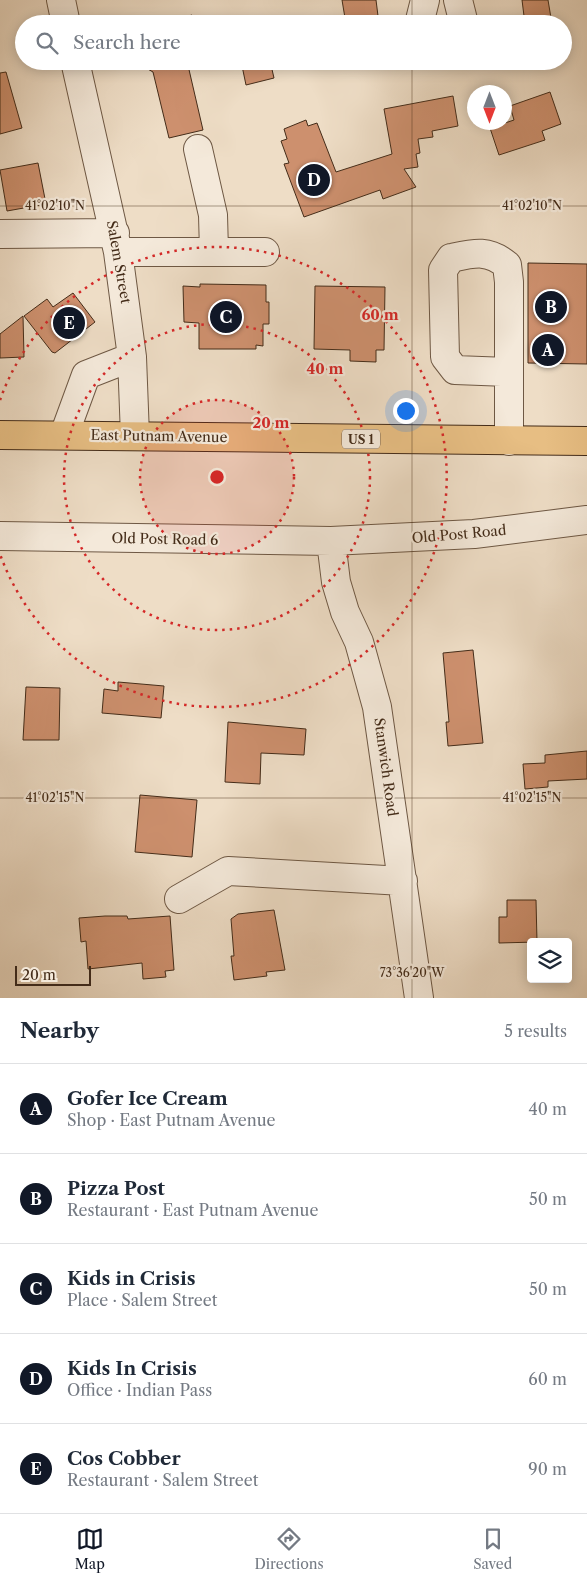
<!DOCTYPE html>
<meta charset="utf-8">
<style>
:root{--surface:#fff;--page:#f6f6f7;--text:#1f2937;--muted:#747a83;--line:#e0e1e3;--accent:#111827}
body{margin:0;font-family:"Libre Caslon Text",serif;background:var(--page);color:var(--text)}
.controls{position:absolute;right:15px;bottom:15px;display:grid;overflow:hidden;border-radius:5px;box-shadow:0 2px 12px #0003}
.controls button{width:45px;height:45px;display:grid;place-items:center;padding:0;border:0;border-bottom:1px solid var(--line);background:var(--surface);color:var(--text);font:25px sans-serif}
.compass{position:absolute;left:467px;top:85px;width:45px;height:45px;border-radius:50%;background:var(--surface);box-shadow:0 2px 12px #0003;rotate:180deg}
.scale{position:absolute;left:15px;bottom:12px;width:76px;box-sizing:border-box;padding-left:5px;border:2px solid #442c19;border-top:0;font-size:14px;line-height:18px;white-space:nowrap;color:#442c19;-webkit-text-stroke:4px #f4e9da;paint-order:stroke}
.you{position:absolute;left:405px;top:410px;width:18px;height:18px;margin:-12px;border:4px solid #fff;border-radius:50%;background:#1a73e8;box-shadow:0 0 0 8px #1a73e833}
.badge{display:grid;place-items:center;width:32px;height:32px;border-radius:50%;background:var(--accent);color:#fff;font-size:16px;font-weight:700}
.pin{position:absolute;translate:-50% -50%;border:2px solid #fff;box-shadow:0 1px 5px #0006}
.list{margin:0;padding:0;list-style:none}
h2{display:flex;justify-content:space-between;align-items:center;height:65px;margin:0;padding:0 20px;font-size:21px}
h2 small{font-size:16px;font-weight:400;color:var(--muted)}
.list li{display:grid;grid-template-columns:32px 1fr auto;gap:15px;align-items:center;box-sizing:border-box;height:90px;padding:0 20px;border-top:1px solid var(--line)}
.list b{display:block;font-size:19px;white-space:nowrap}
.list p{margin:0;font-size:16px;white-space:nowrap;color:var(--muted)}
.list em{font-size:16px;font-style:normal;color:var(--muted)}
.icon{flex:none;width:28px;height:28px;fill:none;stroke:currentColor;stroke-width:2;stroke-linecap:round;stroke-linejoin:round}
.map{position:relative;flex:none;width:587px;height:998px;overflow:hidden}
.search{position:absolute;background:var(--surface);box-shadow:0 2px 12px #0003;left:15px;right:15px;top:15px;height:55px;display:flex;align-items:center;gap:12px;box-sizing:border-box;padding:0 18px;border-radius:28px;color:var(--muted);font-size:19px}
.sheet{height:515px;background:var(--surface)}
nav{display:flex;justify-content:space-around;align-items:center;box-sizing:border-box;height:70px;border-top:1px solid var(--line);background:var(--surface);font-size:14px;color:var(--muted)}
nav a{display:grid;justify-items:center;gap:2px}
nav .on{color:var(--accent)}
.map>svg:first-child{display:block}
.building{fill:#cd906e;stroke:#442c19}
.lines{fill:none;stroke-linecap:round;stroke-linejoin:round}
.minor-casing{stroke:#6e5844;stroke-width:30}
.major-casing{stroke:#442c19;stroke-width:30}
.minor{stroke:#f4e9da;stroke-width:28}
.major{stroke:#e7be83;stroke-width:28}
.ticks{fill:none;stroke:#442c19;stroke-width:1;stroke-opacity:0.45}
.ring{fill:none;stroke:#d62828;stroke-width:2.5;stroke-dasharray:2.5 5}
.labels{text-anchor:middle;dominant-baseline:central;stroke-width:4.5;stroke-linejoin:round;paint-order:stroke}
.shield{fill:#f4e9da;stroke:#796553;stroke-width:1}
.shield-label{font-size:12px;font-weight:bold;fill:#442c19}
.street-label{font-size:14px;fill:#442c19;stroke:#f4e9da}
.ticks-label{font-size:12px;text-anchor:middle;fill:#442c19;stroke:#f4e9da;stroke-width:4.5;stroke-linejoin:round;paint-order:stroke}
.centre{fill:#d62828;stroke:#f4e9da;stroke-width:2.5}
.ring-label{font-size:15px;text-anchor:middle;font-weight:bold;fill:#d62828;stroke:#f4e9da;stroke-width:4.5;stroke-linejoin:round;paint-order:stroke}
</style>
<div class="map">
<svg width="587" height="998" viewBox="0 0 587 998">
<rect width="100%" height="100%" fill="#eeddc6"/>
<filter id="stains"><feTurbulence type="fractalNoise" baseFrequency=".004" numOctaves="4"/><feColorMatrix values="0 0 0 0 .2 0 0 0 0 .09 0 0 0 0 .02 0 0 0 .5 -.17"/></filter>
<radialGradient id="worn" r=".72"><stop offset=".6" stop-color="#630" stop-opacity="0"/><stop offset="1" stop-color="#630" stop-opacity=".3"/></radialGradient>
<path class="building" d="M342 0H376L379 24H346Z
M522 0H548L552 24H525Z
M192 15 194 24H171L174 20Z
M150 61H187L203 130 169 138 153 72 146 68Z
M241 61H270L274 78 246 85Z
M6 72 22 128 0 134V73Z
M550 92 561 124 542 131 545 140 499 155 490 128 514 120 510 106Z
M453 96 458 126 432 131 433 137 418 139 420 153 416 154 418 167 404 169 416 187 383 199 380 190 304 217 284 164 289 163 281 141 287 139 284 129 306 120 308 126 317 123 336 172 392 154 384 109Z
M38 163 46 204 7 211 0 170Z
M528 263 587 264V364L528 363Z
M200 284 266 285V302H269V324H263V346L256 345V349H199V323L184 322 183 286 200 287Z
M315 286 385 287 384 350H376V362L350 361V350L314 349Z
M73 293 95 322 55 353 52 352 24 316 47 299 53 307Z
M23 316 24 357 0 358V334Z
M473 650 483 743 448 746 446 722H449L443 653Z
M118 682 164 686 161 718 102 713 104 689 118 691Z
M26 687 60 688 59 740H23Z
M228 722 306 729 304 755 261 753 260 784 225 782Z
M587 751V779L548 781V787L525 789 523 764 545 763V755Z
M140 795 197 800 192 857 135 852Z
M507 900H536L537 942 499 943V917H507Z
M274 910 285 970 266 972 267 976 234 980 231 956H234L231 919 238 914Z
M105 916H127L128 919 170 916 174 970 165 971 166 977 143 979 142 963 88 969 86 941 81 942 79 918Z"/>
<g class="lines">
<g class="minor-casing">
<path id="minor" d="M61 0 66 24
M458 0 464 24
M419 24 425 0
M75 61 118 252 132 357 135 436
M198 149 213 215 214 251
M0 234 115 233
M118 252H265
M508 372 455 370 445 357 443 270 451 258C474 253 488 249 507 265L509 282V441
M64 435 86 375 132 357
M0 536 331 541 474 534 587 520
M331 541 336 582 345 612 359 642 377 707 419 998
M179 899 228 871 403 881"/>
</g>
<g class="major-casing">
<path id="major" d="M0 435 587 441"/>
</g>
<use href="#minor" class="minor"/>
<use href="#major" class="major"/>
</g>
<path class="ticks" d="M412 0V24M412 61V998M0 206H587M0 798H587"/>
<circle cx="217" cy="477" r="77" fill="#d62828" fill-opacity=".12"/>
<g class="ring">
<circle cx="217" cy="477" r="77"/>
<circle cx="217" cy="477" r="153"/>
<path d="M0 400A230 230 0 1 1 0 554"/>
</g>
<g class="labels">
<rect class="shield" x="342" y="429.5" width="38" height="19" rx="4"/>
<g class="shield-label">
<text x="361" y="439">US 1</text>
</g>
<g class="street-label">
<text transform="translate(119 262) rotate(80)">Salem Street</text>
<text transform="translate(159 436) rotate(1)">East Putnam Avenue</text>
<text transform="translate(459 534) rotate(-5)">Old Post Road</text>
<text transform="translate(165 539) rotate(1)">Old Post Road 6</text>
<text transform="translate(386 767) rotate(82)">Stanwich Road</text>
</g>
</g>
<g class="ticks-label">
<text x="532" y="210">41°02'10"N</text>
<text x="55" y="210">41°02'10"N</text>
<text x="55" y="802">41°02'15"N</text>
<text x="532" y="802">41°02'15"N</text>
<text x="412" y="977">73°36'20"W</text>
</g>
<circle cx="217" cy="477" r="8" class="centre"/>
<g class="ring-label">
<text x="380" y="320">60 m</text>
<text x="325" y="374">40 m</text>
<text x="271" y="428">20 m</text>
</g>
<rect width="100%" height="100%" filter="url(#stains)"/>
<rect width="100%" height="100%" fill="url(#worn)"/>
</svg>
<div class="controls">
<button><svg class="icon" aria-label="layers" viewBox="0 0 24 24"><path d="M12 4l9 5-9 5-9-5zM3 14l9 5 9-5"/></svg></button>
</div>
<svg class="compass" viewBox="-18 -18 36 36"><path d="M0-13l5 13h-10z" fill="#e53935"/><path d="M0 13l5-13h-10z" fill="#747a83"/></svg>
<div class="scale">20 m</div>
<div class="you"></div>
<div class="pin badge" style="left:548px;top:350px">A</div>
<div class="pin badge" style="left:551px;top:307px">B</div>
<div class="pin badge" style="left:226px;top:317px">C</div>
<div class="pin badge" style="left:314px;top:180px">D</div>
<div class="pin badge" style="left:69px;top:323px">E</div>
<div class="search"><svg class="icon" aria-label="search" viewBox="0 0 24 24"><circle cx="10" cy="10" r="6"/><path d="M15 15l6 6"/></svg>Search here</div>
</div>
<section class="sheet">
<h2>Nearby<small>5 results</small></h2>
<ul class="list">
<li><span class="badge">A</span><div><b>Gofer Ice Cream</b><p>Shop · East Putnam Avenue</p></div><em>40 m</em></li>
<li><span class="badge">B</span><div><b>Pizza Post</b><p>Restaurant · East Putnam Avenue</p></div><em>50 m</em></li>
<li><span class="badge">C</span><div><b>Kids in Crisis</b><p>Place · Salem Street</p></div><em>50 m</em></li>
<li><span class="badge">D</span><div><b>Kids In Crisis</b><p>Office · Indian Pass</p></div><em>60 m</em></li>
<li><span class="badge">E</span><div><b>Cos Cobber</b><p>Restaurant · Salem Street</p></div><em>90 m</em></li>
</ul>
</section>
<nav>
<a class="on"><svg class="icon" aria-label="map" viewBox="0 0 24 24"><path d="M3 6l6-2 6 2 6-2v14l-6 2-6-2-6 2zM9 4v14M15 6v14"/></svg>Map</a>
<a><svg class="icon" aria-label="directions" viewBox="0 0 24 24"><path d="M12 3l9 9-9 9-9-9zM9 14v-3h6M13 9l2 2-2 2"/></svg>Directions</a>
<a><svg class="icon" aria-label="saved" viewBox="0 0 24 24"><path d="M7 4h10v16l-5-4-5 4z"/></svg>Saved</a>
</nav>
